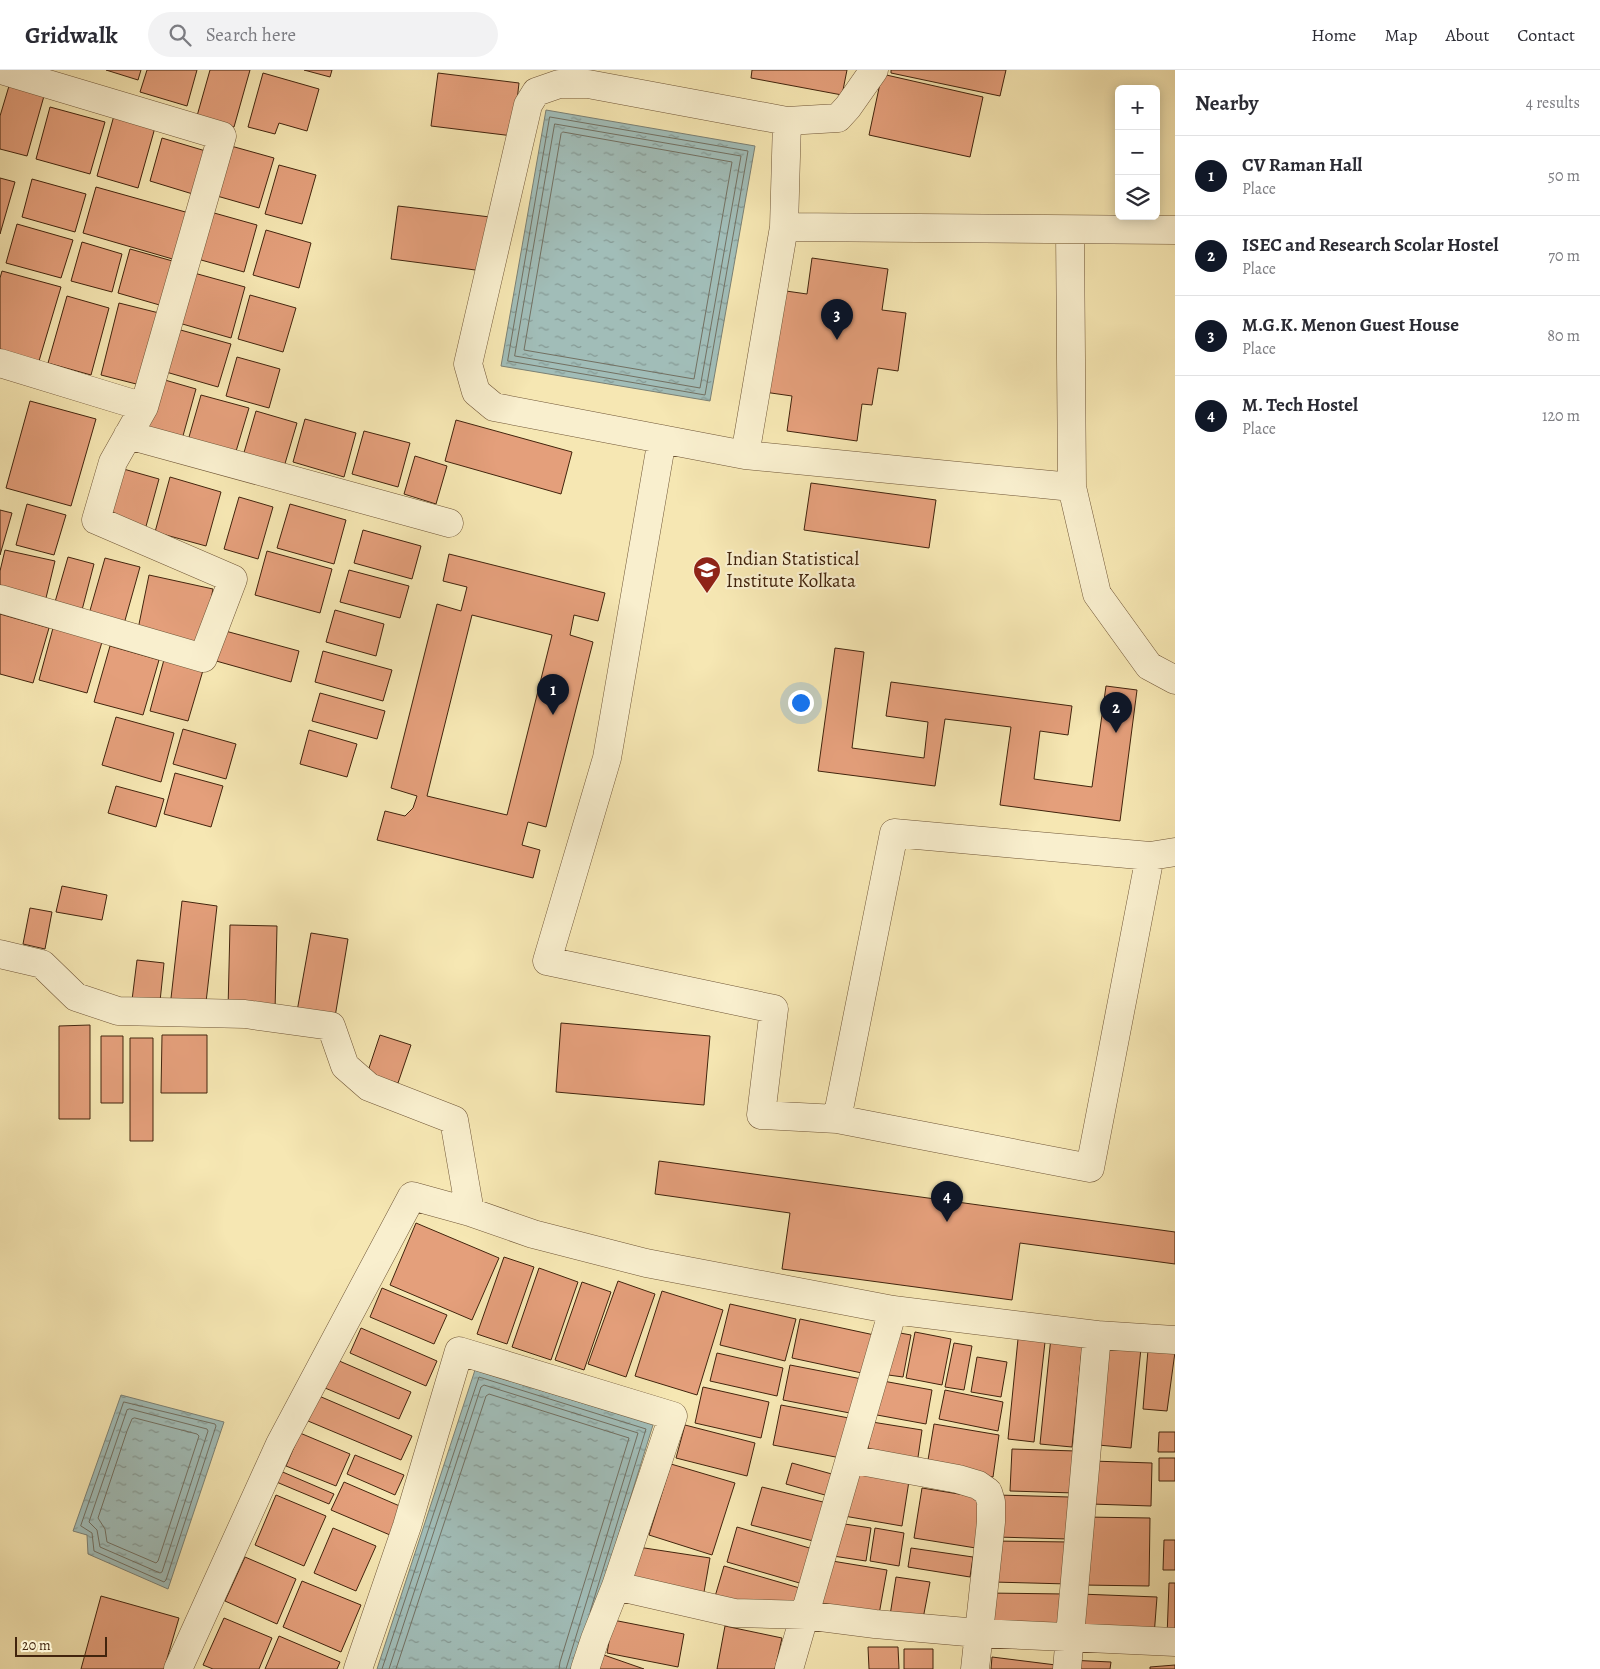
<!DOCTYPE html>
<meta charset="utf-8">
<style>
:root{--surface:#fff;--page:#f2f2f3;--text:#2b2b33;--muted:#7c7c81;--line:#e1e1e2;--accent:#111827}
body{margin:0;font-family:Alegreya,serif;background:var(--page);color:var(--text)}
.controls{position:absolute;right:15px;top:15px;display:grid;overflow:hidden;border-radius:8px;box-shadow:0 2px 12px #0003}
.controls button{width:45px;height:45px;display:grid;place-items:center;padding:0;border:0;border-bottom:1px solid var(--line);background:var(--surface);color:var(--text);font:25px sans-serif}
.scale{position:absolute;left:15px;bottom:12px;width:92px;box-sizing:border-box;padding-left:5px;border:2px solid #42240d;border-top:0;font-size:14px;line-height:18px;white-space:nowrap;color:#42240d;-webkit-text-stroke:4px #f9efce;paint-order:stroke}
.you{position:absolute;left:800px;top:632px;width:18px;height:18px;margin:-12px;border:4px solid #fff;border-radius:50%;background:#1a73e8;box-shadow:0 0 0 8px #1a73e833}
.badge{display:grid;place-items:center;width:32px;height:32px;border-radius:50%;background:var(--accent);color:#fff;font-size:16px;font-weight:700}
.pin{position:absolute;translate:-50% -41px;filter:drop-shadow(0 1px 2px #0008)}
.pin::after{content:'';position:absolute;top:26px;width:18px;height:15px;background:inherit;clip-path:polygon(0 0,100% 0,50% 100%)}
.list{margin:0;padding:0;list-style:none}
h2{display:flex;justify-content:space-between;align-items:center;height:65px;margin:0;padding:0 20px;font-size:21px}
h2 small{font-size:16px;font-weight:400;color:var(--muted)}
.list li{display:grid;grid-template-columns:32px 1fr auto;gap:15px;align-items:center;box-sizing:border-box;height:80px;padding:0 20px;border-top:1px solid var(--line)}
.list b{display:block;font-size:19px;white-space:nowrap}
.list p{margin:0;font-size:16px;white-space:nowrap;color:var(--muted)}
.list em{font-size:16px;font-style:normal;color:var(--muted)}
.icon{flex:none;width:28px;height:28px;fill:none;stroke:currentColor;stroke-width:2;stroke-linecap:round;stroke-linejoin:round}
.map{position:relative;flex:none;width:1175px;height:1599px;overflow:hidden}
header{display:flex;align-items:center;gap:30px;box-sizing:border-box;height:70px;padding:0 25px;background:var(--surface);border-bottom:1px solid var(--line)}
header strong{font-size:24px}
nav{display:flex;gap:28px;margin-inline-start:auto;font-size:18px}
.search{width:350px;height:45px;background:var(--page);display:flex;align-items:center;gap:12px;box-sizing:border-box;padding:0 18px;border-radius:28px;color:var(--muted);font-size:19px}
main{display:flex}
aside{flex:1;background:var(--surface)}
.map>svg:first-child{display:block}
.water{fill:url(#water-ripples);stroke:#7b8074}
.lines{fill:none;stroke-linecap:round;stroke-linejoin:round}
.shore{stroke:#727062;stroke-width:1}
.building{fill:#e49f7b;stroke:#42240d;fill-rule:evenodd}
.minor-casing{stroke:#6f5536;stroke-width:29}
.minor{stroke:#f9efce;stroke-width:28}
.labels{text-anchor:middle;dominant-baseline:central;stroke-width:4.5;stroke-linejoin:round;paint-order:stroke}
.poi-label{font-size:19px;fill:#42240d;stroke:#f9efce;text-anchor:start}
</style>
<header>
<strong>Gridwalk</strong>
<div class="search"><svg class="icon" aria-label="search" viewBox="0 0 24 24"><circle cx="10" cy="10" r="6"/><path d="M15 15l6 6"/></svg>Search here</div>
<nav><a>Home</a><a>Map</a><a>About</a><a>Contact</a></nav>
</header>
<main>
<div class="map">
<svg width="1175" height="1599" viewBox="0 0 1175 1599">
<defs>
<pattern id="water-ripples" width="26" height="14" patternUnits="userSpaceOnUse" patternTransform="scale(1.25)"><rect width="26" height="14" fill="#a1bdb8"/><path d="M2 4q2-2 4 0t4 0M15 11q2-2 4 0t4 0" fill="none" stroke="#859994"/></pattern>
</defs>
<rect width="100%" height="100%" fill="#f6e7b3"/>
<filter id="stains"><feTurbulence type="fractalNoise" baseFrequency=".004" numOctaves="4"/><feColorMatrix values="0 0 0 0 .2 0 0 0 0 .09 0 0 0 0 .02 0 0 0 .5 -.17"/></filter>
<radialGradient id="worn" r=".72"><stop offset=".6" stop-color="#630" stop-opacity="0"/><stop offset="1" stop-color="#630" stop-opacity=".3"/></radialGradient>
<path class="water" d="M546 40 755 76 710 331 501 296Z
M475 1300 653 1355 577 1599H377Z
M121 1325 224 1352 168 1519 88 1484 87 1465 73 1461Z"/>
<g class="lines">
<path class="shore" d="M550 47 748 81 705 325 508 291Z
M555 54 741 86 700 318 515 286Z
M563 62 732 92 694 309 524 280 561 64Z
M124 1332 215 1354 216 1356 166 1510 164 1512 94 1481 92 1463 81 1456Z
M130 1339 207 1359 208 1361 162 1502 160 1503 100 1477 97 1460 89 1452 127 1340Z
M135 1348 197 1364 199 1366 158 1491 156 1493 107 1472 105 1459 98 1448 127 1361 132 1349Z
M382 1599 479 1307 646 1359 590 1542
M389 1599 481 1317 484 1315 638 1363 566 1599
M396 1599 486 1326 489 1324 629 1368 560 1592 559 1599"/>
</g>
<path class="building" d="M106 0H141L138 10Z
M147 0H197L187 36 140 22Z
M210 0H250L234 57 197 46Z
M304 0H332L330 7Z
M752 0H847L842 25 751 8Z
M891 0H1006L1000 26 891 3Z
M263 3 319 19 307 61 279 53 275 64 248 57Z
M438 3 519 13 513 66 431 56Z
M882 4 983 27 970 87 869 65Z
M9 16 44 26 27 86 0 79V46Z
M50 37 105 52 90 104 36 89Z
M115 42 156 54 138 118 97 106Z
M162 68 209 82 196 125 150 111Z
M231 76 274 88 259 138 217 126Z
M279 95 316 105 302 154 265 144Z
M0 108 15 112 0 164Z
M32 109 86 124 75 162 22 147Z
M96 117 189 143 176 190 83 163Z
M398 136 490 147 483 201 391 189Z
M207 141 257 155 244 202 194 188Z
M17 154 73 170 61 208 6 193Z
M266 160 311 173 299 218 253 205Z
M82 172 122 184 112 222 71 211Z
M130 179 176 192 163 236 118 223Z
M812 188 888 199 882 240 906 243 898 301 878 298 872 335 862 334 857 371 787 361 792 326 764 322 779 220 807 224Z
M2 201 61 217 39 291 0 281V208Z
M194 203 245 217 231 268 179 253Z
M250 225 296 238 283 282 238 269Z
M67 226 109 238 91 305 48 293Z
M119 233 167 245 148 317 101 305Z
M177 259 231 274 218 317 166 302Z
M237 287 280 299 269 338 226 326Z
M158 308 196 319 181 373 143 363Z
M201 325 249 338 234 388 187 374Z
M30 331 96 349 71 436 6 418Z
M256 341 297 353 284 397 243 386Z
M305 349 356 363 344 407 293 392Z
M456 350 572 382 561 424 445 391Z
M364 361 410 373 398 417 352 404Z
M415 386 447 396 436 434 404 424Z
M120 398 159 409 145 460 106 449Z
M170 407 221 422 206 476 155 462Z
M811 413 936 430 929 478 804 460Z
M239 427 273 437 258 489 224 479Z
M27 434 66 445 54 485 16 475Z
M290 434 346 450 334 494 277 478Z
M0 440 12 443 0 485Z
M363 460 421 476 412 509 354 493Z
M5 480 55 491 45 532 0 523V501Z
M267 481 332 499 320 543 255 525Z
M449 484 605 523 598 551 574 545 570 565 593 572 546 757 528 752 522 775 540 780 533 808 377 770 385 741 405 746 413 738 417 726 391 718 437 534 461 541 467 517 443 511ZM472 545 552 565 507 745 427 726Z
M68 487 94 494 82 540 55 532Z
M105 488 140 497 124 554 89 544Z
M349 500 409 516 400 548 340 532Z
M149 505 213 519 201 577 137 564Z
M335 540 384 554 376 586 326 572Z
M0 544 49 558 33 613 0 604Z
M53 558 102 572 87 623 39 610Z
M218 559 299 581 291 612 209 589Z
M110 576 159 590 143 645 94 632Z
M835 578 864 582 852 678 924 688 928 652 886 646 891 612 1072 636 1068 665 1040 661 1034 709 1092 717 1106 616 1137 620 1120 751 1000 735 1011 657 945 649 935 716 818 701Z
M323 581 392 600 383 631 315 612Z
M165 586 204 597 188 651 150 641Z
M320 623 385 641 377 669 312 651Z
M116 647 174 663 161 712 102 695Z
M183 659 236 674 226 709 173 694Z
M309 660 357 674 347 707 300 694Z
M175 703 223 716 211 757 164 744Z
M116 716 164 729 156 757 108 743Z
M62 816 107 825 102 850 56 842Z
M182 831 217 836 205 941 170 937Z
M30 838 52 842 45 879 23 874Z
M230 855 277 856 275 941 228 940Z
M311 863 348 869 334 953 296 947Z
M137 890 164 893 159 941 131 938Z
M561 953 710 966 704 1035 556 1022Z
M90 955V1049H59V956Z
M162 965H207V1023H161Z
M380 965 411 975 398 1013 367 1004Z
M101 966H123V1033H101Z
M130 968H153V1071H130Z
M659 1091 1175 1162V1194L1020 1173 1012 1230 782 1199 790 1143 655 1124Z
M416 1153 499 1188 472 1250 390 1215Z
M504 1187 534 1197 507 1274 477 1264Z
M539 1198 578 1212 551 1290 512 1277Z
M618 1211 655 1224 626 1307 588 1294Z
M582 1212 611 1222 584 1300 555 1290Z
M382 1218 447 1245 434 1274 370 1247Z
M662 1221 723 1240 697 1325 635 1306Z
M730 1234 796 1249 785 1291 720 1275Z
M800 1249 879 1266 871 1305 792 1288Z
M361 1258 437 1291 426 1316 350 1283Z
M889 1261 911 1265 903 1307 881 1304Z
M915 1262 951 1269 942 1315 906 1308Z
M1051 1267 1083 1270 1072 1377 1040 1374Z
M1018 1269 1045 1272 1034 1372 1008 1369Z
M954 1273 972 1276 964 1320 945 1317Z
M1108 1275 1141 1278 1131 1378 1098 1375Z
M1148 1280 1175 1282 1167 1341 1143 1339Z
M717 1283 783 1298 777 1326 710 1311Z
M977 1287 1007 1292 1001 1327 971 1322Z
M337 1290 411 1322 399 1349 325 1318Z
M790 1295 867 1310 860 1345 783 1330Z
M883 1311 932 1320 926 1354 877 1345Z
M703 1317 769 1332 761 1368 695 1353Z
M945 1320 1003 1332 998 1361 939 1349Z
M319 1326 412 1366 401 1390 308 1351Z
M781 1335 854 1349 846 1389 773 1375Z
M872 1352 922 1360 917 1394 867 1386Z
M934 1354 999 1365 993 1407 927 1396Z
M685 1355 755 1373 747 1406 676 1388Z
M1159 1362H1175V1382H1158Z
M300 1363 350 1384 336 1416 286 1396Z
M1012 1379 1076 1381 1075 1423 1010 1421Z
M355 1385 404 1405 395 1425 347 1404Z
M1159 1388H1175V1411H1159Z
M1092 1391 1152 1393 1151 1436 1091 1434Z
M792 1393 839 1406 832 1427 786 1414Z
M671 1394 735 1413 712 1485 649 1465Z
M278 1400 334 1424 329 1434 274 1411Z
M851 1402 909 1411 902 1456 844 1446Z
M344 1412 402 1437 390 1465 331 1440Z
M762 1417 827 1433 817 1472 751 1455Z
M922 1418 989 1429 982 1479 914 1468Z
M276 1425 326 1446 304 1496 255 1475Z
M997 1425 1069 1427 1068 1469 996 1467Z
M1085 1447 1150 1448 1149 1516 1083 1515Z
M838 1453 871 1458 866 1491 833 1486Z
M737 1457 813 1479 803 1514 727 1492Z
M333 1458 376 1476 356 1521 314 1503Z
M875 1458 904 1463 899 1496 870 1491Z
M1164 1470H1175V1500H1163Z
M994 1471 1069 1472 1068 1514 993 1512Z
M638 1477 710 1488 704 1522 632 1511Z
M911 1478 973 1487 970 1507 908 1497Z
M245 1487 296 1509 277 1554 225 1531Z
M826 1490 887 1500 878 1550 818 1540Z
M724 1496 803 1519 794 1553 714 1530Z
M896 1507 930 1512 922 1554 889 1552Z
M302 1511 361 1535 341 1582 283 1557Z
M1169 1513H1175V1567H1167Z
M987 1523 1065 1524 1063 1563 985 1560Z
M1080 1524 1157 1527 1154 1566 1076 1561Z
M101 1526 179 1548 164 1599H81Z
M224 1548 272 1568 259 1599H213L203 1595Z
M613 1550 684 1564 678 1597 607 1583Z
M725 1556 782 1568 775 1599H717Z
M279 1566 340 1592 337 1599H265Z
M868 1577H898L899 1599H869Z
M904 1579H933V1599H904Z
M601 1584 644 1599H596Z
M992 1587 1056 1595V1599H991Z
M1068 1590 1111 1592 1110 1599H1068Z
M1175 1595V1599H1150V1597Z"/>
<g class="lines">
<g class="minor-casing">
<path id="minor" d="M874 0 848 37 838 48 787 51 784 157 1175 160
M787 51 588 14H559L536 22 528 35 468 294 476 322 494 337 745 385 1072 417
M1070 160 1072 417 1097 524 1149 596 1175 610
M0 293 144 337 222 66 1 0
M128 365 449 453
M662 369 607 688 547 891 774 939 761 1045 837 1049
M745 385 784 157
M0 529 203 588 233 509 96 450 113 392 144 337
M894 763 1150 786 1090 1098 837 1049Z
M1150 786 1175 782
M0 884 42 894 76 927 118 941 245 944 331 956 345 996 369 1017 454 1050 470 1142
M850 1389 958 1409 978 1415 988 1422 991 1432V1452L975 1599
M616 1516 734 1543 805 1545 875 1554 978 1563 1175 1572
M178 1599 280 1374 412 1126 470 1142 533 1164 646 1193 893 1240 1097 1265
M358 1599 407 1456 459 1281 673 1346 616 1516 595 1569 585 1599
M789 1599 893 1240
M1067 1599 1097 1265 1175 1270"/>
</g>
<use href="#minor" class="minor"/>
</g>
<defs>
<g id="university-pin" transform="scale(1.4375)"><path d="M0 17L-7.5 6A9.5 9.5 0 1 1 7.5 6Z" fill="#8f2418" stroke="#f9efce"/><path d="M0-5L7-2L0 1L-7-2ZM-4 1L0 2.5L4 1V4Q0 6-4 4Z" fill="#fff"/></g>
</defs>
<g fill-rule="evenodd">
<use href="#university-pin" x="707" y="500"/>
</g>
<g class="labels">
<g class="poi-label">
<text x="726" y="489">Indian Statistical<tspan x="726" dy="22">Institute Kolkata</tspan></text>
</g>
</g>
<rect width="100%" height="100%" filter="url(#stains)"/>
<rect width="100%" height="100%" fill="url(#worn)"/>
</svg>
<div class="controls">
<button>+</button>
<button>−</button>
<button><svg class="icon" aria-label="layers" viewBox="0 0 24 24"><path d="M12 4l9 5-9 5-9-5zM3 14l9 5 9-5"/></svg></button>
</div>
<div class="scale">20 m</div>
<div class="you"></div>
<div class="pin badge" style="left:553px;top:645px">1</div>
<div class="pin badge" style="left:1116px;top:663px">2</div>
<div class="pin badge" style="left:837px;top:270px">3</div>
<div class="pin badge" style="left:947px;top:1152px">4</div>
</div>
<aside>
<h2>Nearby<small>4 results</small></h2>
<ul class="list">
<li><span class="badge">1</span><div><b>CV Raman Hall</b><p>Place</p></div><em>50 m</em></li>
<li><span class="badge">2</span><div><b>ISEC and Research Scolar Hostel</b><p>Place</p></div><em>70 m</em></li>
<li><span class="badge">3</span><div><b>M.G.K. Menon Guest House</b><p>Place</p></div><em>80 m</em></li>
<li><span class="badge">4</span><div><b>M. Tech Hostel</b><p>Place</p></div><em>120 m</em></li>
</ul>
</aside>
</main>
